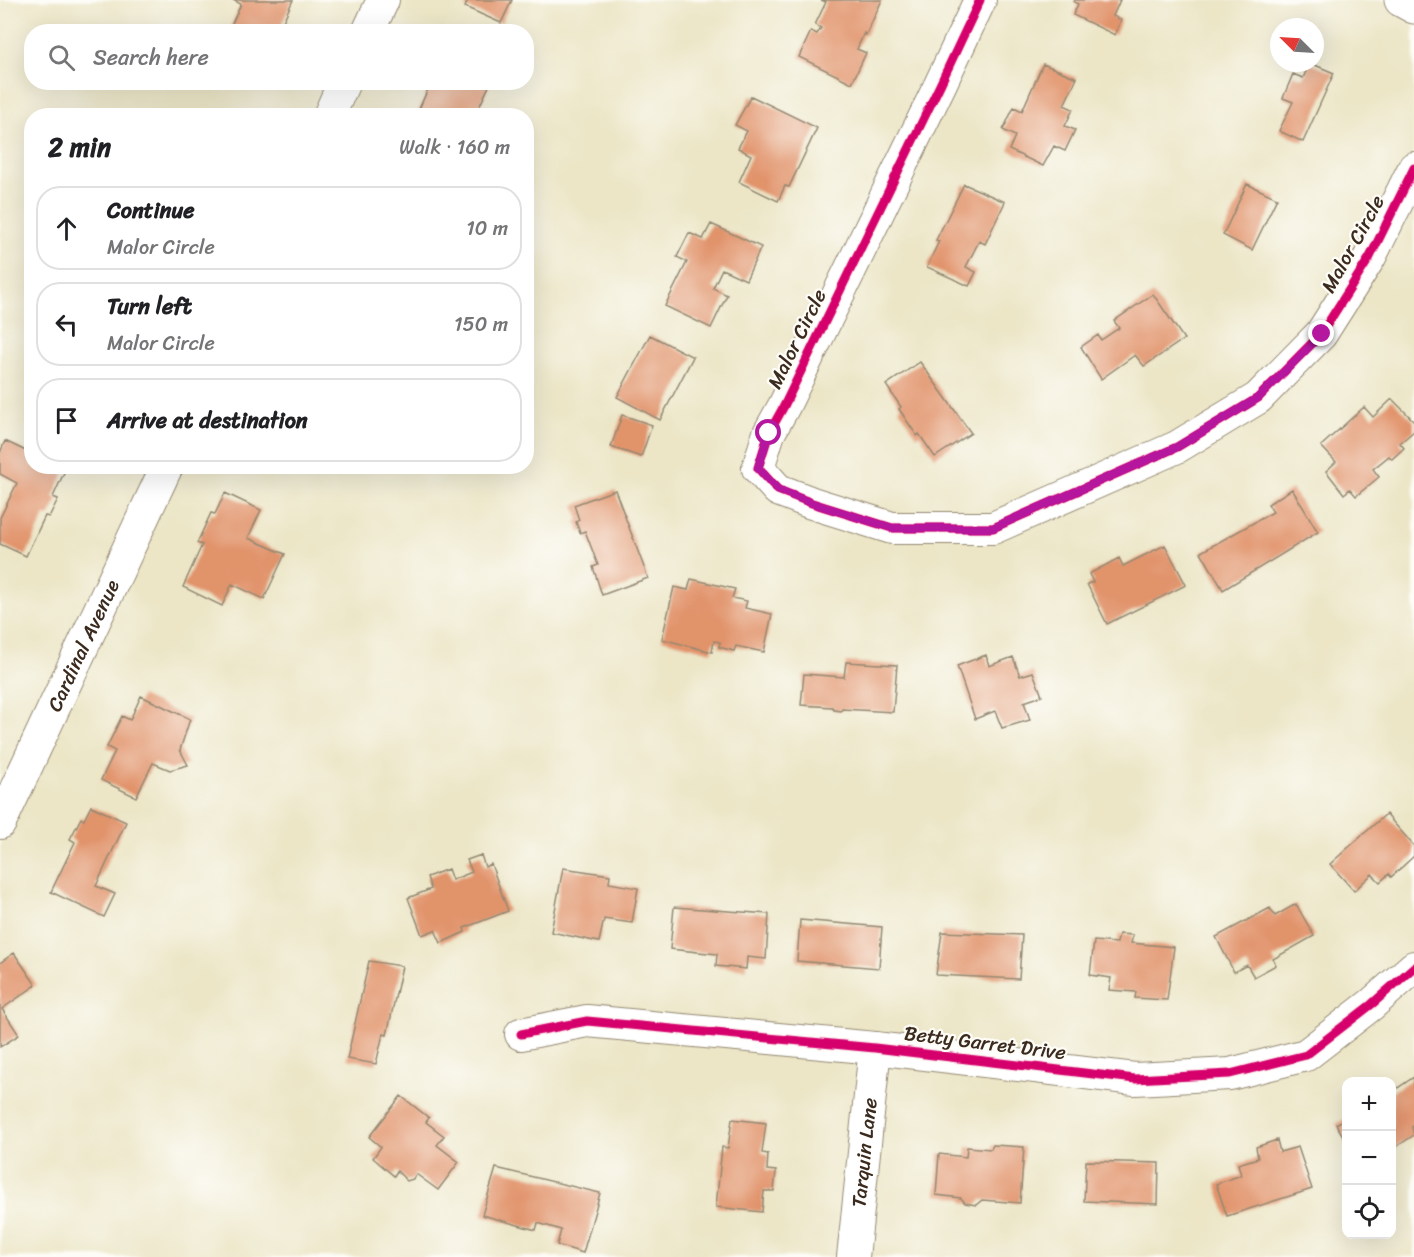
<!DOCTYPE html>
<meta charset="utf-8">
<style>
:root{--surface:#fff;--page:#f6f6f6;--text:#202124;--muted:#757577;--line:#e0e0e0}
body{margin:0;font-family:Sriracha,sans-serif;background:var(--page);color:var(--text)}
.controls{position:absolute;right:18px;bottom:18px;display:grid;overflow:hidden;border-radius:12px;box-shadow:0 6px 24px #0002}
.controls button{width:54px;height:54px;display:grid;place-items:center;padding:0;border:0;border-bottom:2px solid var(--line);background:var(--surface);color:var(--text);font:30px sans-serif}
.compass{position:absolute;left:1270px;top:18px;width:54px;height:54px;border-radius:50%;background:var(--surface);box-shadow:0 6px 24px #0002;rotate:294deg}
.stop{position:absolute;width:18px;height:18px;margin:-14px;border:4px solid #b5179e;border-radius:50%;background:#fff}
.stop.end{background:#b5179e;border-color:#fff;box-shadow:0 2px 6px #0008}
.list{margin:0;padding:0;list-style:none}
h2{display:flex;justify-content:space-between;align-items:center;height:78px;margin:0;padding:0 24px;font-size:26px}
h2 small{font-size:20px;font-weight:400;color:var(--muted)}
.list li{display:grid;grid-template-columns:39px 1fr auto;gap:18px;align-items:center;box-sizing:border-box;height:84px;margin:0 12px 12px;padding:0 12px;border:2px solid var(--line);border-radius:24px}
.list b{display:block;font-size:22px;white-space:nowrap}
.list p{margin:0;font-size:20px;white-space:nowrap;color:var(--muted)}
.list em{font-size:20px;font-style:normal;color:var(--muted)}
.icon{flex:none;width:33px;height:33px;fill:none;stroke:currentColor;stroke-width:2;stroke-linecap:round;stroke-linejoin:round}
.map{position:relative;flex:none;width:1414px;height:1257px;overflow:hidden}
.search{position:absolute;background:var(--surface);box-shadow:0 6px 24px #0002;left:24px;top:24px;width:510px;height:66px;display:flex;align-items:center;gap:15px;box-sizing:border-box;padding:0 21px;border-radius:24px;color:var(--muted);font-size:22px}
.panel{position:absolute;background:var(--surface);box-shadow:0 6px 24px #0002;left:24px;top:108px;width:510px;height:366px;border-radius:24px}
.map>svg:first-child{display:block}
.building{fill:#e1936b}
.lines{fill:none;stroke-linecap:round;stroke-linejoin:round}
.minor-casing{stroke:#948872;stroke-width:34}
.tertiary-casing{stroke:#948872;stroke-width:35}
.minor{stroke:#fff;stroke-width:32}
.tertiary{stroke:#fff;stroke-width:33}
.cycleway-casing{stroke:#fdfcf7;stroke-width:13}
.cycleway{stroke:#d6006c;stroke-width:9}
.route{stroke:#b5179e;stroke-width:8}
.labels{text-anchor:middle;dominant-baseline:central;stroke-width:4.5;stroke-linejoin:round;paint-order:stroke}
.street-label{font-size:20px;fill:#3b2a1e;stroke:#fdfcf7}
</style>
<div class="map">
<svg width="1414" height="1257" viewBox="0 0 1414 1257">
<rect width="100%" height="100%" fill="#fdfcf7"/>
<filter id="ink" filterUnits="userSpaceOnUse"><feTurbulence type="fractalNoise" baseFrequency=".0167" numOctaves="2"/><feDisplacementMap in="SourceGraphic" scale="12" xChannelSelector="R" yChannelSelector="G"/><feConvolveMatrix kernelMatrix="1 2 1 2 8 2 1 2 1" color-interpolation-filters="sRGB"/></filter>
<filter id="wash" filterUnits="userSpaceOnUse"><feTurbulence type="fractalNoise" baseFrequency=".008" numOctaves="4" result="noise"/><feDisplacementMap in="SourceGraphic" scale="24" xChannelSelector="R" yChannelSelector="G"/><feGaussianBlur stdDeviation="1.35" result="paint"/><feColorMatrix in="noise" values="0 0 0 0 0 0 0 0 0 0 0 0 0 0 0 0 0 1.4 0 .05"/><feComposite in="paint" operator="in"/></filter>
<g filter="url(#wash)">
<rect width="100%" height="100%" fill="#ece6c7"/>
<g id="blocks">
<path class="building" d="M233 0H293L278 32H228L241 4Z
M468 0H512L501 23 465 7Z
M821 0H882L866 35 864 33 857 49 866 53 852 83 799 57 811 31 817 34 821 28 815 25 826 2Z
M1075 0H1120L1113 16 1121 20 1115 35 1073 15 1078 4 1074 2Z
M1310 63 1334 73 1303 142 1279 131 1293 102 1283 98 1293 74 1303 78Z
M1043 64 1077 78 1064 105 1073 109 1065 126 1075 130 1065 151 1054 146 1043 166 1009 150 1015 136 1003 130 1014 107 1022 111Z
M431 82H482L489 86 475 116H416Z
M751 96 817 128 789 187 785 186 778 201 739 182 751 155 738 148 747 131 735 125Z
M964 184 1005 202 985 244 979 241 966 267 976 272 969 286 927 267 939 241 936 240Z
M1247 184 1277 198 1252 250 1223 235Z
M711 224 761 247 746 280 722 269 713 288 727 295 711 328 665 306 687 262 677 257 689 233 703 239Z
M1153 294 1184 339 1144 366 1135 355 1101 379 1081 347 1098 335 1101 340 1119 328 1114 321Z
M650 335 693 357 660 420 617 397Z
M920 362 971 433 935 457 919 434 917 436 899 409 901 407 886 385Z
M1392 399 1414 421V431L1400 443 1404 448 1392 459 1389 456 1373 469 1379 477 1356 496 1350 489 1344 494 1326 471 1336 462 1321 446 1364 407 1373 417Z
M622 415 652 425 641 457 611 447Z
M5 441 32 454V466H67L53 497 58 499 49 517 45 516 26 556 0 544V518L17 483 0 474V453Z
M1292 489 1318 532 1223 590 1201 552 1273 512 1268 504Z
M615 490 648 578 602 595 593 567 598 565 585 531 580 533 576 522 579 520 574 505Z
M225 493 261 510 248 538 285 554 264 599 232 584 222 606 183 587 202 545 197 543 211 513 215 514Z
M1165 545 1186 585 1107 624 1087 584 1093 582 1089 574 1119 558 1123 566Z
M691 579 735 589 732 598 747 601 745 608 772 614 764 652 736 646 734 651 719 647 720 642 714 641 712 652 662 639 674 587 688 590Z
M986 655 989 666 1013 657 1020 676 1033 672 1042 696 1024 702 1030 720 1002 728 995 711 975 719 957 666Z
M846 662 897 665 893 712 842 709 841 711 834 710 832 707 801 705 804 674 844 677Z
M141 696 190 719 180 750 188 765 170 770 153 763 136 797 101 780 115 751 107 747 122 716 130 720Z
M91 806 126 822 96 886 115 894 104 917 51 892 75 842 70 839 81 818 84 820Z
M1386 814 1414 846V856L1391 877 1389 874 1380 882 1372 874 1354 891 1330 864Z
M481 855 485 867 491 864 508 911 464 928 465 932 441 943 435 930 422 935 408 898 431 889 427 877 448 869 452 880 472 872 467 860Z
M563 868 610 875 609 883 638 888 632 923 604 919 599 942 551 932Z
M1296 904 1314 936 1273 959 1276 965 1254 977 1247 965 1234 972 1216 937 1270 908 1275 916Z
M674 907 769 914 766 959 747 957 746 969 716 966 717 954 670 949Z
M800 920 882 927 879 968 797 961Z
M942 932 1022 935 1019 979 936 975Z
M1119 934 1133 935 1131 943 1174 947 1167 1000 1135 998 1136 992 1109 990 1111 978 1090 975 1094 941 1117 943Z
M14 953 36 985 2 1009 19 1035 0 1047V963Z
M369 961 402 966 387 1035 383 1034 376 1064 347 1059Z
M1414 1077V1126L1412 1127 1414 1135 1393 1149 1392 1147V1092Z
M401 1096 429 1118 426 1122 444 1136 437 1145 459 1162 438 1190 416 1174 413 1179 407 1181 397 1171 394 1176 373 1158 381 1147 369 1137Z
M1346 1118V1141L1336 1124Z
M732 1119 766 1123 762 1153 768 1154 767 1170 776 1171 774 1191H764L762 1212 716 1207 722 1147 728 1148Z
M1277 1140 1280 1152 1298 1147 1312 1189 1227 1216 1216 1184 1241 1175 1238 1164 1258 1158 1256 1147Z
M993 1145 1024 1147 1020 1203 982 1200 976 1205 965 1203 961 1198 936 1195 939 1154 966 1157 967 1147 991 1149Z
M1086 1161 1159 1163 1158 1204 1084 1201Z
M496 1168 600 1193 583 1253 557 1245 561 1230 538 1223 536 1230 482 1215Z"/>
</g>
</g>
<g filter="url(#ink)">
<use href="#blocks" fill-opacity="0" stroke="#948872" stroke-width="1.5"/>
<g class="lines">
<g class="minor-casing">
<g id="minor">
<path d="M980 0 940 85 784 406 769 433 758 468 778 490 812 503 892 528H993L1177 447 1258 398 1321 334 1370 257 1414 168"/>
<path d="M368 32 383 0"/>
<path d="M329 116 344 82"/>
<path id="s1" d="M0 823 167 466"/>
<path d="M521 1034 587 1021 875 1048 1135 1079 1230 1074 1306 1055 1372 1004 1414 967"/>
<path id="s2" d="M853 1257 875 1048"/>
</g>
</g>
<g class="tertiary-casing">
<path id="tertiary" d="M1401 0 1414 7"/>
</g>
<use href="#minor" class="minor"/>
<use href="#tertiary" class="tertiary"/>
<g class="cycleway-casing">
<path id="cycleway" d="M980 0 940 85 784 406 769 433 758 468 778 490 812 503 892 528H993L1177 447 1258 398 1321 334 1370 257 1414 168
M521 1034 587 1021 875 1048 1135 1079 1230 1074 1306 1055 1372 1004 1414 967"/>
</g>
<use href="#cycleway" class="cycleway"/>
</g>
</g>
<g class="lines" filter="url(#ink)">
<path class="route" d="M769 433 758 468 778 490 812 503 892 528H993L1177 447 1258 398 1322 334"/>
</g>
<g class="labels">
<g class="street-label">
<text transform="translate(1353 244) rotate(-61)">Malor Circle</text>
<text transform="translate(797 339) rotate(-64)">Malor Circle</text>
<text stroke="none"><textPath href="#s1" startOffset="196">Cardinal Avenue</textPath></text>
<text transform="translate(985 1043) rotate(7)">Betty Garret Drive</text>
<text stroke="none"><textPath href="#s2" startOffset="105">Tarquin Lane</textPath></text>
</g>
</g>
</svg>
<div class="controls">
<button>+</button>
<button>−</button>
<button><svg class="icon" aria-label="locate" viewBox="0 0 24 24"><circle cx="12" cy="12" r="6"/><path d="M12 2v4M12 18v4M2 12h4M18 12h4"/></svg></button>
</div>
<svg class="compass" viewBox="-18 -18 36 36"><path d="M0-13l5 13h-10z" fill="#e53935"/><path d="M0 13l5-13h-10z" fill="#757577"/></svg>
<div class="stop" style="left:769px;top:433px"></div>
<div class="stop end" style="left:1322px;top:334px"></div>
<div class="search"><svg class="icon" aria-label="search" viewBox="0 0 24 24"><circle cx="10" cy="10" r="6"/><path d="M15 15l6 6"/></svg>Search here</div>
<section class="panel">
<h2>2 min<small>Walk · 160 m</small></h2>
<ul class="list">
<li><svg class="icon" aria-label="ahead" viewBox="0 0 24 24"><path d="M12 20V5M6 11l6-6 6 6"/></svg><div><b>Continue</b><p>Malor Circle</p></div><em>10 m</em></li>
<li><svg class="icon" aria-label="left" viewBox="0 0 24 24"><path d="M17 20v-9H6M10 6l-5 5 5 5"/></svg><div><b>Turn left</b><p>Malor Circle</p></div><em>150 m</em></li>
<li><svg class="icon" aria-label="arrive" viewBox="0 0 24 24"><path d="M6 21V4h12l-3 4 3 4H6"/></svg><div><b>Arrive at destination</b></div></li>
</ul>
</section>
</div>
